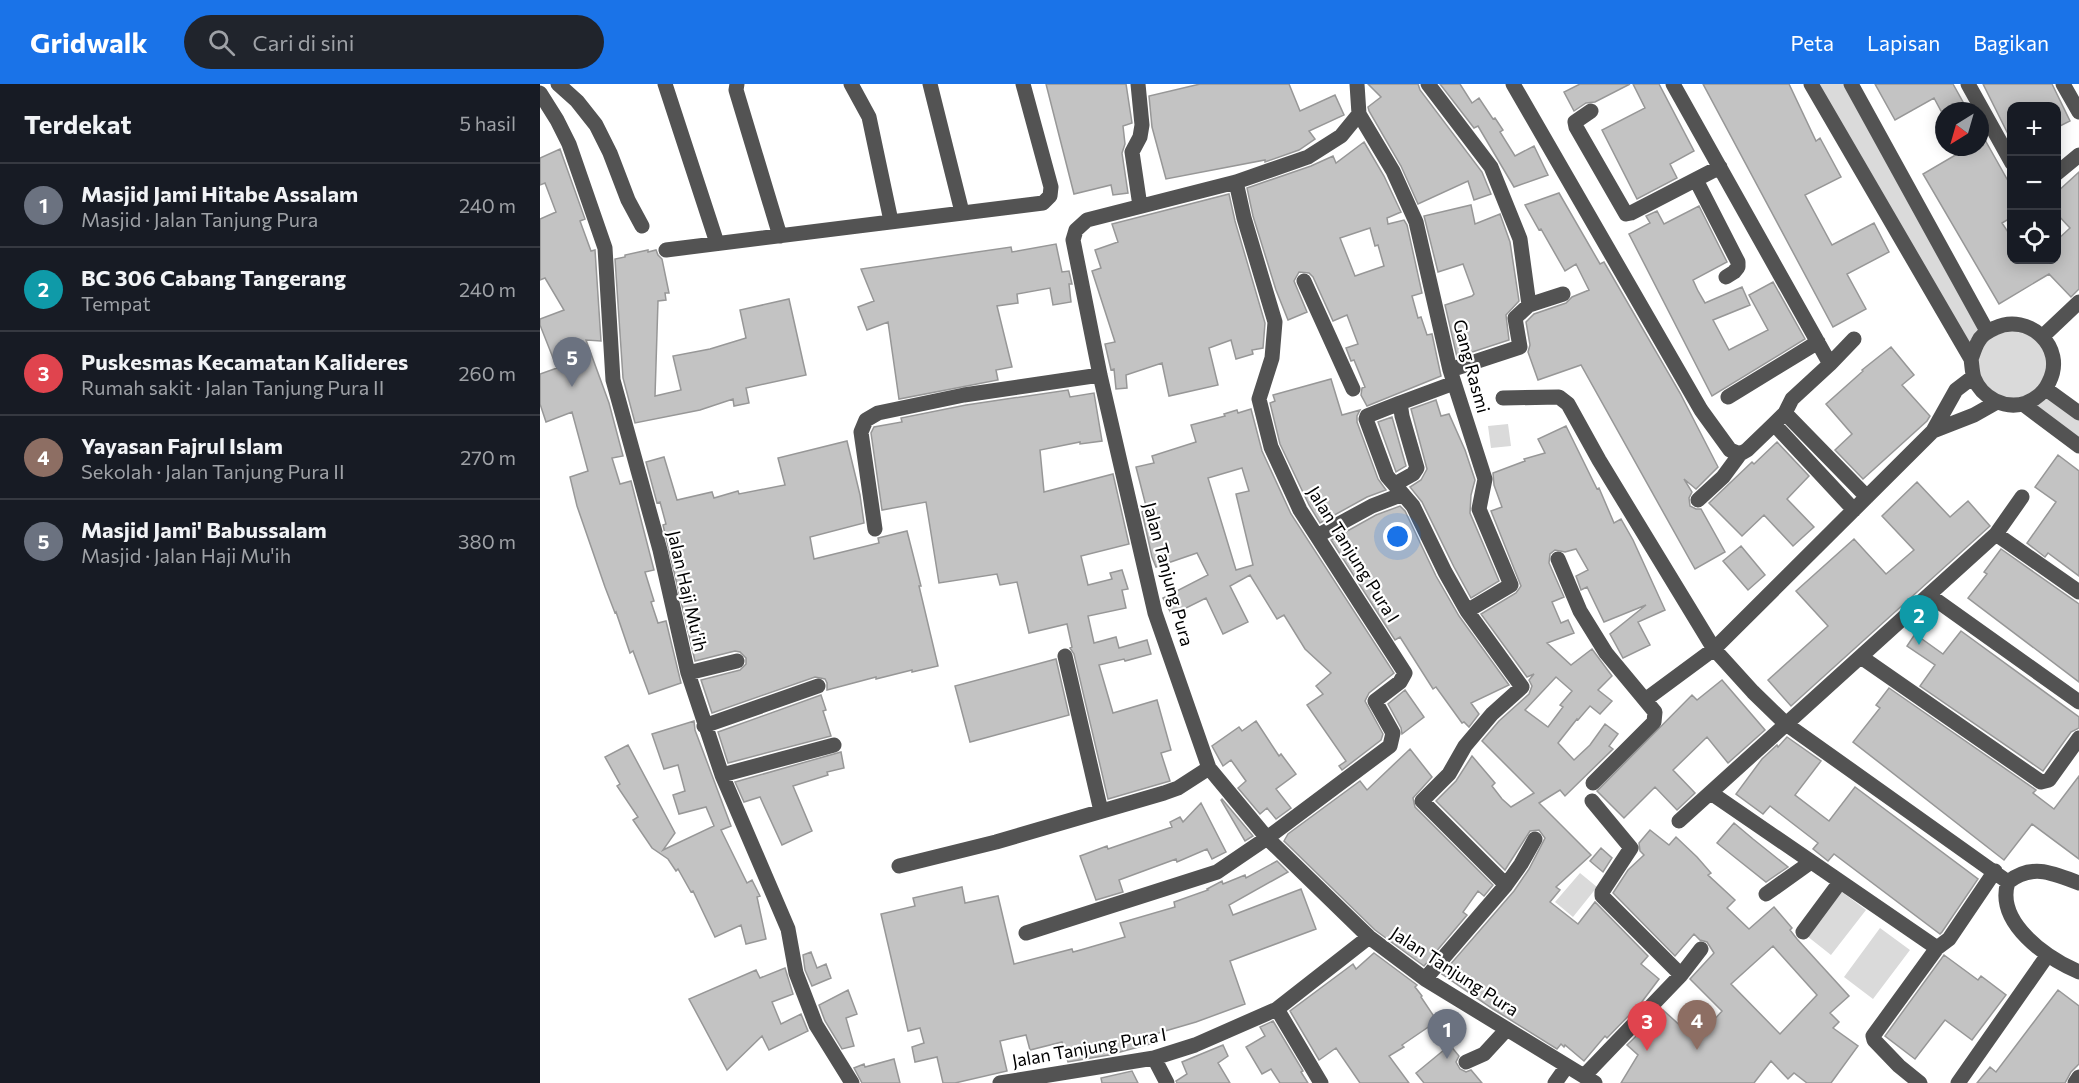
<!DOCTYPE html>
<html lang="id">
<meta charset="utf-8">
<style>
:root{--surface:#171b24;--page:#20242c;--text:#f1f3f6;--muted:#9ea1a6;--line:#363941;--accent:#1a73e8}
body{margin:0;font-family:Commissioner,sans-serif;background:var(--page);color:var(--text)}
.controls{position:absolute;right:18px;top:18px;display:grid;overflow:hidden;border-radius:12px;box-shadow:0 3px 15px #0003}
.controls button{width:54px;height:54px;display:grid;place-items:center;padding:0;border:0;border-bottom:2px solid var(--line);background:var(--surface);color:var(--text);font:30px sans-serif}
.compass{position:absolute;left:1395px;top:18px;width:54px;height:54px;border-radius:50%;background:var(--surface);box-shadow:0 3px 15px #0003;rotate:217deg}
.you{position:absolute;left:858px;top:453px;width:21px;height:21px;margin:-15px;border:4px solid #fff;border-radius:50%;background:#1a73e8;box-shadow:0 0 0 9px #1a73e833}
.badge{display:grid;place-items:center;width:39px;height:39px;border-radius:50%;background:var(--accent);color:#fff;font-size:20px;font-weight:700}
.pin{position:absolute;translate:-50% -50px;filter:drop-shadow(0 2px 3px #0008)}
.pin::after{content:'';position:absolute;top:32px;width:21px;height:18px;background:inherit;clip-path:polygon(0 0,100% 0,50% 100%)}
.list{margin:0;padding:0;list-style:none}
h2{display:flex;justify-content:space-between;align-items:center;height:78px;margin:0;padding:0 24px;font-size:26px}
h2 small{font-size:20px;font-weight:400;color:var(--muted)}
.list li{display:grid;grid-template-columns:39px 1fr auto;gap:18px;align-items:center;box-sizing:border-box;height:84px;padding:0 24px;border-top:2px solid var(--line)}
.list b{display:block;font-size:22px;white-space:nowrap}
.list p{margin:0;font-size:20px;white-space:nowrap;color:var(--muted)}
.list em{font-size:20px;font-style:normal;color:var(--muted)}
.icon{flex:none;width:33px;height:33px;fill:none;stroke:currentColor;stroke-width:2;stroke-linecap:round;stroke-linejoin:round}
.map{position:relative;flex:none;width:1539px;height:999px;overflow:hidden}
header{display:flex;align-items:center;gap:36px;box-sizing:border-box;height:84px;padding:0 30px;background:var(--accent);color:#fff}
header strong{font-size:28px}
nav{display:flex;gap:33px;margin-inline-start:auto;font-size:21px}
.search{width:420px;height:54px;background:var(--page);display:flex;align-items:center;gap:15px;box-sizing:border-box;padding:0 21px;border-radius:33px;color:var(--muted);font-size:22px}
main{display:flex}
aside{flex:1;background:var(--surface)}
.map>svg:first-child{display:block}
.green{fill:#dadada}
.building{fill:#c3c3c3;stroke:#979797;stroke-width:1.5;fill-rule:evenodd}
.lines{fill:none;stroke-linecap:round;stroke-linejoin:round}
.minor{stroke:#535353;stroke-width:15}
.labels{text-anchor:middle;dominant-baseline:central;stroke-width:4.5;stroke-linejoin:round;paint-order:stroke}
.street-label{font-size:18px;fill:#000;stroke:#fff}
</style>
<header>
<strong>Gridwalk</strong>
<div class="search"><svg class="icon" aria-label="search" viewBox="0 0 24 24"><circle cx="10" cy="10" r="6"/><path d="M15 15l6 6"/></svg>Cari di sini</div>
<nav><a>Peta</a><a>Lapisan</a><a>Bagikan</a></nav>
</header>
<main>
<aside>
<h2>Terdekat<small>5 hasil</small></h2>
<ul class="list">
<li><span class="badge" style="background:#6b7280">1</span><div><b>Masjid Jami Hitabe Assalam</b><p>Masjid · Jalan Tanjung Pura</p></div><em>240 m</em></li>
<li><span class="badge" style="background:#0f9aa8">2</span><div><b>BC 306 Cabang Tangerang</b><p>Tempat</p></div><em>240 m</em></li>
<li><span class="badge" style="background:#e0444e">3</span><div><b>Puskesmas Kecamatan Kalideres</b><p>Rumah sakit · Jalan Tanjung Pura II</p></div><em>260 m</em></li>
<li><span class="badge" style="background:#8d6e63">4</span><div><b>Yayasan Fajrul Islam</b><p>Sekolah · Jalan Tanjung Pura II</p></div><em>270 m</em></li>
<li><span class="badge" style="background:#6b7280">5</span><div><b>Masjid Jami' Babussalam</b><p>Masjid · Jalan Haji Mu'ih</p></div><em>380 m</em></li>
</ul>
</aside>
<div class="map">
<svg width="1539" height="999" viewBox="0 0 1539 999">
<rect width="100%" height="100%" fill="#fff"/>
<path class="green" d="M1272 0H1311L1447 247 1475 239 1511 266 1506 305 1539 329V362L1483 320 1448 313Z
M968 340 971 362 951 364 948 342Z
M1040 789 1057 803 1033 833 1015 818Z
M1302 808 1326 826 1291 871 1267 852Z
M1340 844 1370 866 1333 915 1304 893Z"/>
<path class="building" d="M506 0H586L592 39 583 42 585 60 582 69 588 109 573 111 571 101 534 110Z
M660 0H749L760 27 795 11 804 31 769 47 775 55 759 66 725 78V76L626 95 612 43 609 12Z
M828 0H878L880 6 942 88 951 110 934 116 928 97 878 120 861 82 829 27 828 23 841 13Z
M900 0H920L932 19 939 14 953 35 955 34 963 46 960 48 975 72 994 62 1008 91 974 103 938 42 934 44Z
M1040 0H1090L1055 18 1046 19 1034 27 1024 8Z
M1093 0H1119L1154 67 1130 80 1137 94 1097 115 1062 46 1105 24Z
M1163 0H1249L1276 57 1280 54 1301 93 1265 111 1292 161 1334 139 1349 168 1307 190 1326 225 1293 243Z
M1335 0H1413L1428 27H1401L1394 14 1355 36Z
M1443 0H1512L1530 37 1516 44V22H1472V58Z
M1440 47 1472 104V133L1462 139 1472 154V176H1516V157L1530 144 1516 129V109L1539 88V205L1531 213 1509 190 1459 220 1383 90 1429 63H1440Z
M824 58 844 92 861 128 847 134 848 140 864 136 867 141 882 209 872 212 878 234 881 233 887 251 892 250 901 292 827 322 821 311 822 304 825 303 814 276 811 277 806 264 818 260 807 231 793 237 773 193 769 189 759 188 754 197 767 228 748 236 736 206 713 132 707 104 771 82 793 72 796 79ZM830 144 835 162 838 161 844 182 815 192 800 154Z
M20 65 45 135 40 137 51 167 55 166 61 257 46 256 69 319 83 372 72 374 80 400 91 397 114 486 105 488 114 517 111 518 118 539 126 537 141 599 109 610 93 567 90 569 76 528 75 529 65 503 37 422 30 393 48 387 32 328 6 338 0 320V290L17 284 0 241V235L24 226 5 194 0 196V135L16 128 5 99 0 101V74Z
M1019 109 1060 180 1064 178 1140 309 1178 383 1156 405 1144 395 1152 408 1149 414 1150 422 1156 425H1161L1185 468 1155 485 1041 281 998 296 988 268 990 261 986 238 994 230 1026 219 1032 213 1049 206 1036 180 1025 187 1001 145 999 146 985 121Z
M689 110 695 137 725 239 723 264 712 266 713 270 696 275 691 256 669 264 678 301 629 312 622 279 586 291 587 304 576 305 574 285 571 286 565 260 575 258 552 187 561 184 555 166 578 158 572 140Z
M931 121 935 140 960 130 970 158 979 217 966 231 969 256 917 273 905 221 932 212 934 210 923 180 898 188 884 132Z
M1159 122 1187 178 1153 196 1158 207 1165 219 1202 203 1210 221 1173 236 1189 266 1228 246 1209 211 1233 198 1265 255 1172 312 1089 150 1110 139 1106 132 1117 127 1124 140Z
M516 160 522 188 529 187 532 200H529L531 218 513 221 510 204 477 210 478 219 457 222 472 283 456 286 458 296 359 315 348 238 327 246 318 223 334 217 321 185 471 163 472 168Z
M108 166V168L116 166 118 171 122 175 129 209H125L126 216 118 217 115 312 141 306 133 272 170 265 206 254 200 226 249 215 266 291 206 304 209 319 194 322 193 315 160 326 95 339 83 294 75 175 85 173V171Z
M1351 263 1374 291 1362 301 1390 332 1387 337 1323 395 1295 366 1312 350 1286 320 1323 287 1322 286Z
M791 295 802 331 820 326 817 332V338L838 395 846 406 827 413 780 439 769 421 740 360 730 319 735 317 733 311Z
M528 306 530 313 554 309 562 357 540 360V358L500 366 504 408 573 390 589 460 541 472 548 501 572 495 570 489 582 486 588 505 582 506 586 524 548 532 554 559 576 553 579 564 607 556 611 570 585 577 584 575 559 581 573 629 617 616 631 666 621 669 630 697 568 715 534 570 530 564 532 563 527 540 489 549 477 498 460 501 457 490 399 499 386 418 342 426 331 349 334 343 362 338 361 334 426 321Z
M896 316 901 332 909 330 925 366 935 396 931 411 930 429 959 497 931 514 914 483 882 418 870 403 881 396 887 385 871 325Z
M711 325 722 367 751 430 854 589 829 609 825 617 843 650 841 656 802 686 799 682 806 677 767 621 783 610 776 602 791 589 765 565 744 531 737 535 710 491 690 502 708 538 683 550 666 514 632 531 623 514 668 491 657 469 616 483 612 473 602 428 607 426 596 383 614 379 612 372 656 358 651 341 685 332 684 330 697 326 698 329ZM702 384 709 407 696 410 713 481 696 486 668 394Z
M852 333 866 382 856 388 838 338Z
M1026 342 1057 405 1059 404 1074 439 1081 435 1093 456 1125 526 1098 538 1110 561 1083 574 1070 550 1106 521 1064 538 1047 503 1041 506 1036 492 1048 486 1036 465 1025 468 1015 466 1010 470 1009 479 1024 513 1012 518 1021 539 1028 536 1034 549 1007 559 1031 581 1052 565 1072 592 1058 606 1072 617 1060 630 1050 622 1038 636 1037 635 1018 659 1034 676 1050 661 1065 640 1078 650 1069 662 1073 665 1025 712 1020 706 999 719 1051 771 1016 803 1020 806 1010 818 1038 840 1055 818 1108 872 1101 880 1119 895 1101 919 1067 954 1065 952 1044 977 1025 961 1024 963 1021 960 1017 965 953 925 902 890 974 807 989 785 1005 754 999 746 990 747 965 786 896 717 916 697 932 672 955 699 952 702 962 715 971 723 994 709 942 657 959 637 989 610 992 602 989 596 994 590 987 593 941 530 976 509 981 502 951 427 962 423 954 401 953 389 985 377 984 375 1005 369 998 355ZM1016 593 1032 607 1020 621 1023 623 1008 643 985 626Z
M307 357 320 411 324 439 270 453 274 475 339 459 338 454 367 447 381 502H379L398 582 372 588V586L336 595V593L287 606V599L285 595 275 593 172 629 161 596 200 586 206 580V574L200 568 195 567 155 577 123 441 126 440 120 418 117 419 106 378 124 373 137 416 172 408 174 414 198 407 199 410 245 401 238 374Z
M1237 358 1269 392 1247 415 1274 443 1253 462 1224 431 1202 452 1169 419 1212 378 1214 380Z
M1518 371 1539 387V492L1508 469 1505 473 1487 459 1516 418 1495 403Z
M1377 398 1410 433 1428 417 1450 442 1251 622 1228 596 1288 542 1256 507 1314 455 1346 490 1374 466 1342 432Z
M860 422 865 427 896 492 919 532 969 601 931 619 939 630 929 643 924 638 922 639 896 603 893 605 860 553 855 556 791 456 836 431Z
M1201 462 1225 491 1208 506 1183 477Z
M1461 465 1539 520V598L1428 514 1447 490 1444 488Z
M1421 547 1539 633V644L1531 648 1503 687 1380 602 1395 581 1367 562 1375 550 1403 570Z
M516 575 529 631 430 658 415 602Z
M1182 596 1225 646 1188 679 1167 653 1133 686 1155 709 1137 726 1115 703 1084 734 1057 707 1152 611 1157 616Z
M1349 604 1496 706 1493 709 1514 725 1539 692V775L1492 740 1464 776 1313 658 1340 624 1336 621Z
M865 606 884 633 862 650 861 644 848 620Z
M281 611 286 626 283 627 291 652 188 679 178 648Z
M154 637 155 646 191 742 181 746 207 799 212 796 220 812 217 813 226 855 206 860 201 841 175 853 153 807 151 808 138 785 136 787 128 775 112 764 93 736 98 733 77 702 80 700 65 673 88 661 135 749 123 766 174 742 166 723 139 730 133 711 145 707 138 681 124 685 112 650Z
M716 637 739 672 741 670 756 690 736 705 751 724 736 735 727 724 720 730 698 704 706 697 691 676 683 682 672 662 699 643 702 647Z
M1247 653 1281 677 1255 711 1289 737 1315 703 1438 795 1402 848 1400 850 1294 770 1288 777 1273 765 1278 759 1230 722 1223 730 1196 710 1222 675 1237 661 1238 663Z
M870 665 892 693 873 714 875 723 953 801 944 812 938 807 923 828 927 831 884 882 835 846 744 757 748 750 820 697 827 706Z
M301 668 304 684 287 688 288 691 253 702 272 747 242 761 220 713 204 718 195 698Z
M682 715 713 752 705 757 681 716Z
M661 719 686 768 672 775 667 765 637 778 636 775 579 796 583 808 556 816 540 772 567 762 568 765 632 743 630 738 640 733 643 738Z
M1194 739 1213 755 1248 783 1226 798 1197 775 1177 759Z
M1110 746 1129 761 1136 753 1157 773 1171 789 1168 791 1195 816 1187 824 1209 845 1234 823 1252 844 1250 846 1257 855 1309 912 1290 929 1299 938 1293 944 1318 962 1291 999H1267L1254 989 1248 995 1231 977 1214 999H1081L1098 971 1087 961 1123 926 1156 956 1182 927 1150 895 1174 869 1167 858 1160 856 1154 850 1135 872 1073 809 1088 786 1104 771 1100 767 1099 759ZM1233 862 1277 911 1240 950 1191 900Z
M1061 764 1072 774 1063 788 1050 777Z
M737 777 748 788 689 821 693 831 761 805 776 845 690 877 705 920 656 938 608 952 610 960 569 971 528 978 522 958 490 966 486 951 460 957 467 987 415 999H403L397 973 375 978 372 963 384 959 380 944 368 947 341 830 375 822 373 814 422 803 425 819 458 812 474 880 532 865 533 868 544 865 585 853 580 839 635 823 634 818 668 806 667 805 682 797 683 800 705 791 706 794Z
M271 868 277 884 286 880 291 894 272 902 265 886 263 871Z
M834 869 877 901 875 903 882 912 881 913 897 937 862 961 864 963 849 972 869 999H820L796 964 779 976 750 927 813 880 816 885Z
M1404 871 1438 896 1441 892 1466 911 1432 956 1405 936 1375 975 1345 952Z
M245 884 253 910 232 918 241 940 261 930 268 947 229 966 222 952 187 986 149 915 216 886 220 894Z
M308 906 317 930 306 934 314 962 302 965 285 937 279 921Z
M1518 906 1539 922V980L1531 988 1525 999H1437L1450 983 1456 988Z
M733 937 763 987 761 988 768 999H740L731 985 722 990 706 963 725 952 720 943Z
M683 961 688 972 678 979 690 999H637L636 997 647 990 642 978Z
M910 961 919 972 916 978 920 985 926 988 931 986 942 999H884L876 989Z
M354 975 360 999H322L314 984 324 980 325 983Z
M592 987 598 999H562L561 994Z"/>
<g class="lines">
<path class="minor" d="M18 0 37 17 56 41 70 69 88 116 102 142
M125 0 177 159
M197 0 196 6 240 152
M311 0 329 33 351 137
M390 0 422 128
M598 0 602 41 600 53 592 68 600 122
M817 0 819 30 801 52 768 73 696 98 547 136 536 146 533 156 560 291 615 529 669 684 727 754 829 853 885 895 1055 999
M888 0 951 83 980 155 989 221 975 234 980 263 910 286
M973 0 1161 326 1190 366 1200 370 1207 366 1234 340 1245 329 1252 315 1290 280 1133 0
M1271 0 1431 275C1432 281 1432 288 1434 294 1442 314 1465 326 1486 319 1496 315 1505 307 1509 298 1527 263 1488 228 1455 244 1448 247 1441 251 1438 258 1435 263 1433 270 1431 275
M1311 0 1447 247
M1428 0 1472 79
M1523 0 1539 28
M0 9 17 36 29 60 65 164 73 296 120 466 148 589 182 691 248 845 256 889 276 941 312 999
M1051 27 1035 38 1036 43 1086 130 1091 129 1180 83
M819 30 853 87 876 138 910 286 945 395 939 425 971 501 927 527
M1516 90 1539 71
M1156 96 1198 178V183L1194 188 1186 193
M126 166 503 119 510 112 511 103 483 0
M764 197 813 305
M989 221 1023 210
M1503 252 1539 218
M1290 280 1314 255
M1506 305 1539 329
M1188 313 1278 258
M963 314 1019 313 1028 320 1059 376 1174 565 1213 608 1246 640 1468 798
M860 319 827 332 826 335 847 392 873 422 905 488 927 527 982 603 952 630 925 662 909 690 882 717 966 801 885 895
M1483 320 1539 362
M1245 329 1327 413
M1234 340 1314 426
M1393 347 1434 331 1457 318
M855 400 873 390 877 384 862 332 860 319 914 299
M1158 416 1183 393 1200 370
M335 445 321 348 326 336 338 329 424 311 560 291
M1456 450 1539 508
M777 452 832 422 863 410
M1018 475 1040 527 1066 569 1115 628 1114 638 1053 699
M1389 511 1539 618
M525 572 561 727
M1321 573 1501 698 1509 696 1539 654
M148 589 197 577
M1105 616 1174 565 1393 347 1416 306 1433 293
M164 642 278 602
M182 691 294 661
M1171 709 1397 864
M1052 717 1091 764 1062 808V812L1141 891
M1139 737 1456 450 1482 413
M359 782 456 758 624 709 638 704 669 684
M1539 799C1513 789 1492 779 1468 798 1455 839 1507 874 1539 888
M966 801 981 780 995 755
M1226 810 1271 778
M1263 848 1300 798
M486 849 677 788 727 754 850 662 853 649 835 617 860 598 865 589 760 426 731 363 719 315 732 274 735 238 704 134 696 98
M737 925 781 999
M614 974 627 999
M926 978 944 970 967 945
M1044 992 1141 891 1161 865
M460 999 614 974 655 961 737 925 829 853
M1015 999 1027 982
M1380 999 1359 982 1334 956 1333 952 1397 864 1409 855 1455 787
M1418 999 1507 872
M1535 999 1539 993"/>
</g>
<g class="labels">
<g class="street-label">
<text transform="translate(932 282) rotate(75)">Gang Rasmi</text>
<text transform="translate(814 470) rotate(58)">Jalan Tanjung Pura I</text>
<text transform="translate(629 490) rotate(75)">Jalan Tanjung Pura</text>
<text transform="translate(148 507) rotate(77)">Jalan Haji Mu'ih</text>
<text transform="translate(915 887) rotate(33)">Jalan Tanjung Pura</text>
<text transform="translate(549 963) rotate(-10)">Jalan Tanjung Pura I</text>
</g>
</g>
</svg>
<div class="controls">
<button>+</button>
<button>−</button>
<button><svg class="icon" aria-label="locate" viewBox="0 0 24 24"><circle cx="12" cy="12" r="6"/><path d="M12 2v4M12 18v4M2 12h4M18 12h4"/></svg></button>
</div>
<svg class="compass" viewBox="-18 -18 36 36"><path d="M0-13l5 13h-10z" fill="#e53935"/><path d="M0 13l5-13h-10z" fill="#9ea1a6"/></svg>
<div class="you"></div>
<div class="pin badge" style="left:907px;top:975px;background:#6b7280">1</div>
<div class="pin badge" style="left:1379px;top:561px;background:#0f9aa8">2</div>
<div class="pin badge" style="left:1107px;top:967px;background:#e0444e">3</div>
<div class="pin badge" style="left:1157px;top:966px;background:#8d6e63">4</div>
<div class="pin badge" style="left:32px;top:303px;background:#6b7280">5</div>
</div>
</main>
